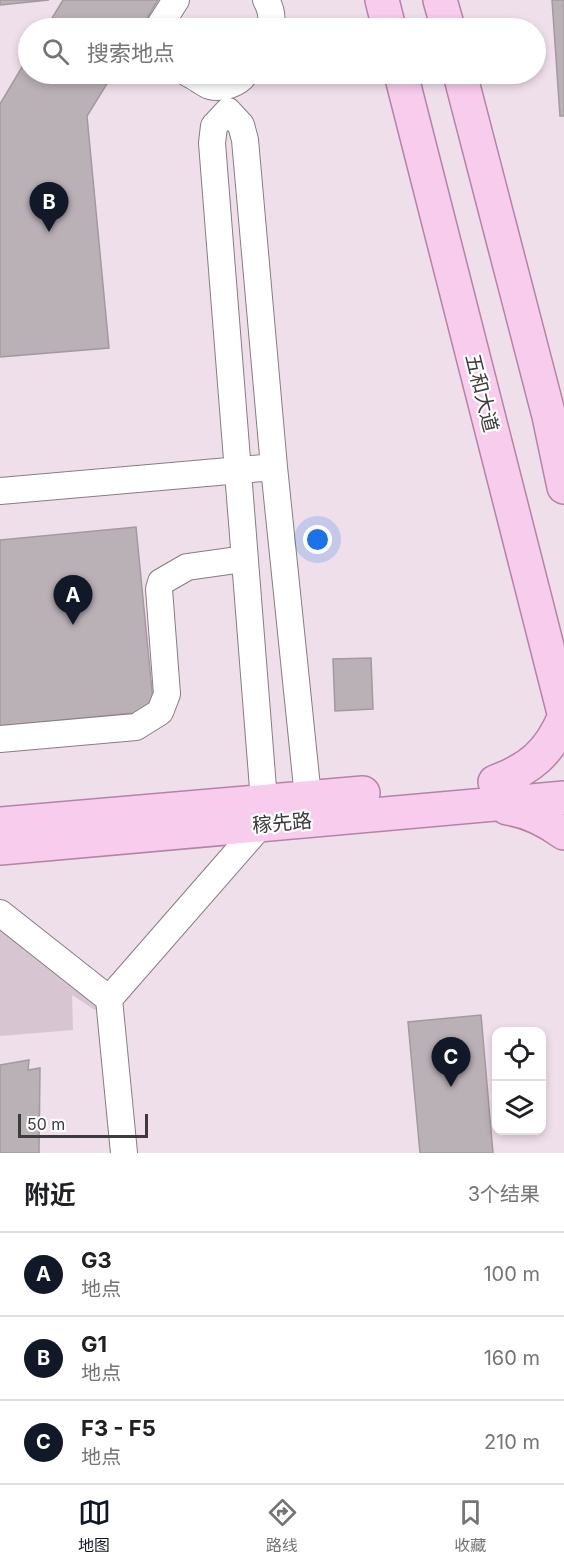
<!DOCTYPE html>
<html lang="zh">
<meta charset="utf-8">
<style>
:root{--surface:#fff;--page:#f2f2f2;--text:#202124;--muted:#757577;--line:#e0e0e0;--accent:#111827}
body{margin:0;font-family:Inter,"Noto Sans SC",sans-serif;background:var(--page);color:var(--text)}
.controls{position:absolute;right:18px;bottom:18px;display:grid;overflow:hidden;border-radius:12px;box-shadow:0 3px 9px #0003}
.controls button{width:54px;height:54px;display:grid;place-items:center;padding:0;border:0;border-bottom:2px solid var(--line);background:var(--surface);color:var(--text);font:30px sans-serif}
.scale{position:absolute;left:18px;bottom:15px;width:130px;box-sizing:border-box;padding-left:6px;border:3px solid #3e3b3d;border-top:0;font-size:16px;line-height:21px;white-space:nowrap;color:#3e3b3d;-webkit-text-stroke:4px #fff;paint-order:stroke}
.you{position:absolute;left:318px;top:540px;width:21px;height:21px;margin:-15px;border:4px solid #fff;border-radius:50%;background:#1a73e8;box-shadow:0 0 0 9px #1a73e833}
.badge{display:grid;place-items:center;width:39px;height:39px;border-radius:50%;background:var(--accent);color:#fff;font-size:20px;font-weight:700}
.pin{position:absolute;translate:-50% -50px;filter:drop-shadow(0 2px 3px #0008)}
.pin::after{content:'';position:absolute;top:32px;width:21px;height:18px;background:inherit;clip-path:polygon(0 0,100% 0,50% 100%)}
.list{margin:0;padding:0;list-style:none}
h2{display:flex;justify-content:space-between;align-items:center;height:78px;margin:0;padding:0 24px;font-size:26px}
h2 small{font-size:20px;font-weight:400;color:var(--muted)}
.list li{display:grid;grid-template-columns:39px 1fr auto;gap:18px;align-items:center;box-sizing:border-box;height:84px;padding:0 24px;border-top:2px solid var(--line)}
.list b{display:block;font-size:22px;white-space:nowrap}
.list p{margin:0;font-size:20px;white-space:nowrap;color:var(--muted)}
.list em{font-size:20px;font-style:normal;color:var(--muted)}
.icon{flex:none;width:33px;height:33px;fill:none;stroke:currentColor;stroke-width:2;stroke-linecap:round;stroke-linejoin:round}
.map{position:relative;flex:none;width:564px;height:1153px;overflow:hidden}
.search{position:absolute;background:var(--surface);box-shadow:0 3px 9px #0003;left:18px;right:18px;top:18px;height:66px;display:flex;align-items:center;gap:15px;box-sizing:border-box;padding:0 21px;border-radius:33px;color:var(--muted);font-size:22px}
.sheet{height:330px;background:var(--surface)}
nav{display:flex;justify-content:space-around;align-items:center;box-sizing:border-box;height:84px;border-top:2px solid var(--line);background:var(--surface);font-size:16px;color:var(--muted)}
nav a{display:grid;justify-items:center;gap:3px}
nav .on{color:var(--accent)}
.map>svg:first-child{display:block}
.built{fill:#efdfea;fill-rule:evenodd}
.green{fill:#d8c5d2}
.building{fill:#bab1b7;stroke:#a29aa0;stroke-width:1.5}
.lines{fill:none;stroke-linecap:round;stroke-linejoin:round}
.minor-casing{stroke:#857d82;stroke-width:28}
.major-casing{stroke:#b483a6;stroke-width:36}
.minor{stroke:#fff;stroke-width:26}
.major{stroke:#f8ccec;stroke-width:33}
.labels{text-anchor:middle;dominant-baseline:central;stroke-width:4.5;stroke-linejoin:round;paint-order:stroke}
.street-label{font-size:20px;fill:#3e3b3d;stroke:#fff}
</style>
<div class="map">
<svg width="564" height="1153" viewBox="0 0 564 1153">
<rect width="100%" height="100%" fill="#f5ecf3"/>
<path class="built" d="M0 0H564V1153H0ZM28 28H536V74H28ZM496 1032H542V1130H496Z"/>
<path class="green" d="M0 906 105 1002 95 1010 72 995 73 1030 0 1036Z"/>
<path class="building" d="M0 0H49L0 5Z
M63 0H158L141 28H46Z
M552 0H564V116H560Z
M28 57V74H113L87 116 109 348 0 357V104Z
M136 527 154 711 0 726V540Z
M371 658 373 709 335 711 333 659Z
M481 1015 493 1153H420L408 1022Z
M29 1060 28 1070 40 1068 39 1153H0V1065Z"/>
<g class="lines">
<g class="minor-casing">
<path id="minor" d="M266 0C271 9 274 18 269 28
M158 28 176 0
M189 74C196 77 204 84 210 86 223 89 238 84 245 74
M0 491 274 467
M0 739 136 727 160 712 167 694 159 589 161 582 187 567 244 559
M264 801 212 143 214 126 228 111 241 125 245 140 274 467 308 797
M0 913 109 999 124 1153
M109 999 261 825"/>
</g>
<g class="major-casing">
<path id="major" d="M382 0 389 28
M440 0 448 28
M401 74 564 713
M460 74 549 416 564 487
M495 782C530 769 549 753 564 718
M507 808C529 811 546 820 564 833
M0 824 363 793
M0 848 564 798"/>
</g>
<use href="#minor" class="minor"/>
<use href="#major" class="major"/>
</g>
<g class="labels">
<g class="street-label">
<text transform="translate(482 393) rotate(76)">五和大道</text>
<text transform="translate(282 823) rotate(-5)">稼先路</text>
</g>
</g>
</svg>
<div class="controls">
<button><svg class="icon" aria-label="locate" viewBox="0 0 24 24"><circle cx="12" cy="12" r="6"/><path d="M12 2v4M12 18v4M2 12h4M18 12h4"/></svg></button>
<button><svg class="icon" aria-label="layers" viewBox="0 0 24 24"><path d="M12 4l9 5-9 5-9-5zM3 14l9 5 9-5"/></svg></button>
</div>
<div class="scale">50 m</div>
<div class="you"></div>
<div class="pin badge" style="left:73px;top:625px">A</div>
<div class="pin badge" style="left:49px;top:232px">B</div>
<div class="pin badge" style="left:451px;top:1087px">C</div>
<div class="search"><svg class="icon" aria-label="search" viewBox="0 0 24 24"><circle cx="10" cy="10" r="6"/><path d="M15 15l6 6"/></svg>搜索地点</div>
</div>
<section class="sheet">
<h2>附近<small>3个结果</small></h2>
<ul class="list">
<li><span class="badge">A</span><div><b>G3</b><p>地点</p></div><em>100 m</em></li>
<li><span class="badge">B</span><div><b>G1</b><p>地点</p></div><em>160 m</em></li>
<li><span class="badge">C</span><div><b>F3 - F5</b><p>地点</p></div><em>210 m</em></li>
</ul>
</section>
<nav>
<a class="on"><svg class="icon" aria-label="map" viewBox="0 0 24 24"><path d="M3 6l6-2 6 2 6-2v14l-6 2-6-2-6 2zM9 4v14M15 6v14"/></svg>地图</a>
<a><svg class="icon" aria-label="directions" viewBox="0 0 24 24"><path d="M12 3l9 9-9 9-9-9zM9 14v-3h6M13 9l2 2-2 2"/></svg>路线</a>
<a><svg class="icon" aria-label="saved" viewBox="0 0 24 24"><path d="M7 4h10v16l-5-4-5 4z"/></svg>收藏</a>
</nav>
